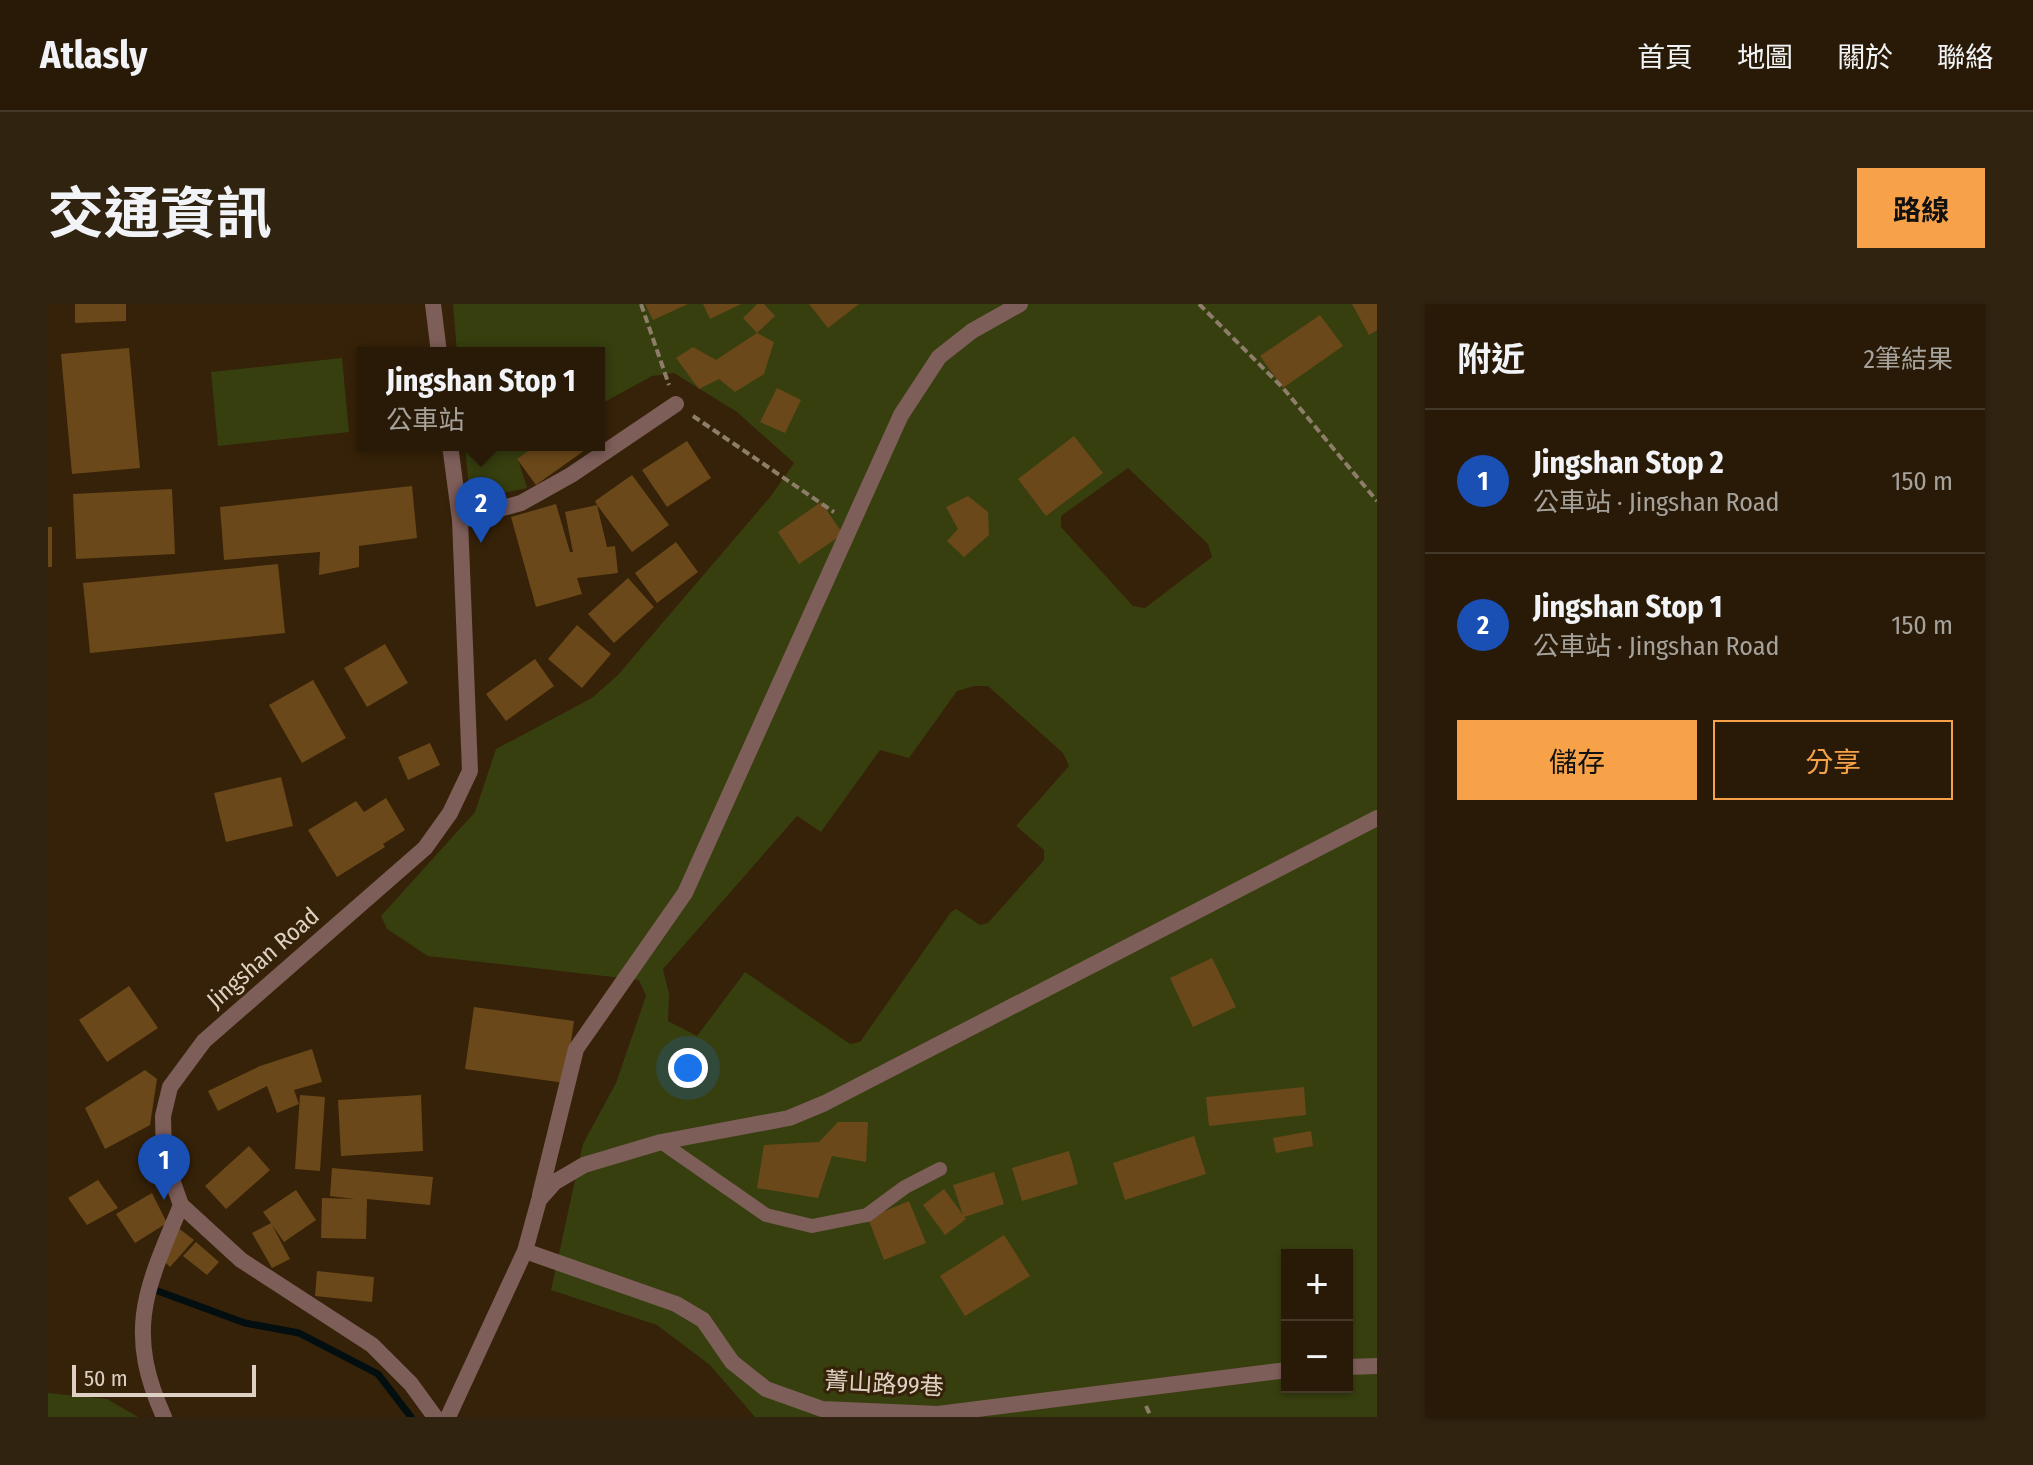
<!DOCTYPE html>
<html lang="zh-TW">
<meta charset="utf-8">
<style>
:root{--surface:#281a06;--page:#302310;--text:#f1f3f6;--muted:#a5a19b;--line:#443828;--accent:#f7a149}
body{margin:0;font-family:"Fira Sans Condensed","Noto Sans TC",sans-serif;background:var(--page);color:var(--text)}
.controls{position:absolute;right:24px;bottom:24px;display:grid;overflow:hidden;border-radius:0px;box-shadow:0 2px 6px #0004}
.controls button{width:72px;height:72px;display:grid;place-items:center;padding:0;border:0;border-bottom:2px solid var(--line);background:var(--surface);color:var(--text);font:40px sans-serif}
.scale{position:absolute;left:24px;bottom:20px;width:184px;box-sizing:border-box;padding-left:8px;border:4px solid #ded1c3;border-top:0;font-size:22px;line-height:28px;white-space:nowrap;color:#ded1c3;-webkit-text-stroke:6px #362208;paint-order:stroke}
.you{position:absolute;left:640px;top:764px;width:28px;height:28px;margin:-20px;border:6px solid #fff;border-radius:50%;background:#1a73e8;box-shadow:0 0 0 12px #1a73e833}
.badge{display:grid;place-items:center;width:52px;height:52px;border-radius:50%;background:var(--accent);color:#fff;font-size:26px;font-weight:700}
.pin{position:absolute;translate:-50% -66px;filter:drop-shadow(0 2px 4px #0008)}
.pin::after{content:'';position:absolute;top:42px;width:28px;height:24px;background:inherit;clip-path:polygon(0 0,100% 0,50% 100%)}
.popup{position:absolute;left:309px;top:43px;width:248px;height:104px;box-sizing:border-box;display:grid;place-content:center;border-radius:0px;background:var(--surface);filter:drop-shadow(0 2px 6px #0005);font-size:26px;white-space:nowrap;color:var(--muted)}
.popup b{font-size:30px;color:var(--text)}
.popup::after{content:'';position:absolute;left:50%;top:100%;margin-left:-16px;border:16px solid transparent;border-top-color:var(--surface)}
.list{margin:0;padding:0;list-style:none}
h2{display:flex;justify-content:space-between;align-items:center;height:104px;margin:0;padding:0 32px;font-size:34px}
h2 small{font-size:26px;font-weight:400;color:var(--muted)}
.list li{display:grid;grid-template-columns:52px 1fr auto;gap:24px;align-items:center;box-sizing:border-box;height:144px;padding:0 32px;border-top:2px solid var(--line)}
.list b{display:block;font-size:30px;white-space:nowrap}
.list p{margin:0;font-size:26px;white-space:nowrap;color:var(--muted)}
.list em{font-size:26px;font-style:normal;color:var(--muted)}
.actions{display:flex;gap:16px;padding:24px 32px}
.actions a{flex:1;padding:18px 0;border:2px solid var(--accent);border-radius:0px;text-align:center;font-size:28px;color:var(--accent)}
.actions .main{background:var(--accent);color:#111}
.map{position:relative;flex:none;width:1329px;height:1113px;overflow:hidden;border-radius:0px}
header{display:flex;align-items:center;gap:48px;box-sizing:border-box;height:112px;padding:0 40px;background:var(--surface);border-bottom:2px solid var(--line)}
header strong{font-size:38px}
nav{display:flex;gap:44px;margin-inline-start:auto;font-size:28px}
.intro{display:flex;align-items:center;justify-content:space-between;box-sizing:border-box;height:192px;padding:0 48px}
h1{margin:0;font-size:56px}
.button{padding:20px 36px;border-radius:0px;background:var(--accent);color:#111;font-size:28px;font-weight:700}
main{display:flex;gap:48px;padding:0 48px}
aside{flex:1;background:var(--surface);border-radius:0px;box-shadow:0 2px 6px #0004}
.map>svg:first-child{display:block}
.green{fill:#373f0f;fill-rule:evenodd}
.lines{fill:none;stroke-linecap:round;stroke-linejoin:round}
.stream{stroke:#030e10;stroke-width:7}
.building{fill:#6b4819}
.path{stroke:#8d7d69;stroke-width:4;stroke-dasharray:8 4;stroke-linecap:butt}
.service{stroke:#7e5e59;stroke-width:14}
.minor{stroke:#7e5e59;stroke-width:16}
.tertiary{stroke:#7e5e59;stroke-width:16}
.labels{text-anchor:middle;dominant-baseline:central;stroke-width:6;stroke-linejoin:round;paint-order:stroke}
.street-label{font-size:24px;fill:#ded1c3;stroke:#362208}
</style>
<header>
<strong>Atlasly</strong>
<nav><a>首頁</a><a>地圖</a><a>關於</a><a>聯絡</a></nav>
</header>
<div class="intro"><h1>交通資訊</h1><a class="button">路線</a></div>
<main>
<div class="map">
<svg width="1329" height="1113" viewBox="0 0 1329 1113">
<rect width="100%" height="100%" fill="#362208"/>
<path class="green" d="M405 0H1329V1113H707L662 1061 609 1021 503 986 535 840 568 779 598 692 591 676 380 652 339 625 333 612 427 508 448 445 544 394 570 371 723 192 746 159 689 108 626 69 604 72 551 101V49H409ZM1080 164 1160 240 1164 253 1097 304 1085 302 1013 223V212ZM926 382H940L1015 449 1021 462 968 522 996 546V556L940 619 932 621 908 605 903 608 812 738 802 740 697 668 649 732 620 717 621 690 615 665 749 512 773 528 832 446 861 454 909 387ZM1239 951H1299V1083H1239Z
M294 54 301 128 170 142 163 68Z
M417 141H489L470 155 479 184 426 195 421 185Z
M0 1089 59 1095 90 1113H0Z"/>
<g class="lines">
<path class="stream" d="M107 986 197 1019 251 1029 330 1070 363 1113"/>
</g>
<path class="building" d="M27 0H78V17L27 19Z
M597 0H640L605 16Z
M655 0H693L662 15Z
M709 0H716L727 12 709 29 695 14Z
M761 0H811L780 24Z
M1304 0H1329V26L1321 31Z
M1272 11 1295 42 1235 84 1212 52Z
M709 29 726 38 716 70 687 88 671 75 651 85 628 54 645 43 668 56Z
M81 44 92 164 24 170 13 50Z
M729 84 753 96 737 129 712 118Z
M1026 132 1055 169 998 212 970 175Z
M639 137 663 174 619 203 594 166Z
M489 141H544L488 181 469 155Z
M584 171 621 221 584 248 549 201 559 243 567 242 570 269 529 274 534 290 488 303 463 213 508 200 522 248H525L517 208 549 201 547 197Z
M364 182 369 234 311 242V263L271 271 272 248 176 256 172 203Z
M124 185 127 250 28 255 25 190Z
M920 192 940 208 941 231 916 253 899 237 910 225 898 203Z
M773 198 795 230 751 260 730 228Z
M0 223H4V263H0Z
M628 238 650 268 609 299 587 269Z
M230 260 237 329 42 349 35 279Z
M580 274 606 303 566 339 540 310Z
M529 321 563 350 534 384 500 355Z
M337 340 360 379 319 403 296 364Z
M487 355 506 382 458 417 438 390Z
M265 376 298 434 254 459 221 401Z
M382 439 392 461 360 476 350 453Z
M233 473 245 522 178 538 166 489Z
M338 494 357 526 335 540 337 543 289 573 260 526 308 497 316 508Z
M1164 654 1188 703 1145 723 1122 674Z
M81 682 110 724 59 758 31 716Z
M426 703 526 717 517 779 417 765Z
M264 745 274 778 246 786 251 800 229 809 219 782 170 807 160 787 212 762Z
M97 766 109 775 102 821 57 845 37 804Z
M1256 783 1258 811 1161 822 1158 793Z
M252 791 277 793 272 867 247 865Z
M373 791 375 847 293 852 290 796Z
M790 818H820L818 858 784 852 770 894 709 884 716 841 771 838Z
M1263 827 1265 842 1228 849 1225 834Z
M1146 832 1158 870 1077 896 1065 859Z
M201 842 222 866 178 905 157 882Z
M1021 847 1030 880 974 897 964 864Z
M284 864 385 873 382 901 319 895 318 935 273 934 274 894 307 895 282 892Z
M946 868 956 900 916 913 918 915 897 931 875 901 896 885 915 911 905 881Z
M50 876 70 904 39 921 20 894Z
M248 886 268 916 236 938 224 921 242 955 224 964 204 929 223 919 215 908Z
M104 889 119 919 87 939 68 910Z
M861 897 878 939 836 956 820 914Z
M129 923 146 936 122 963 115 956Z
M956 931 982 972 917 1012 892 972Z
M148 938 171 958 159 971 135 952Z
M269 967 326 973 324 998 267 992Z"/>
<g class="lines">
<path class="path" d="M593 0 621 81
M1151 0 1235 84 1329 197
M645 112 786 208
M1098 1102 1103 1113"/>
<path class="service" d="M613 838 718 911 764 922 819 911 857 883 892 865"/>
<path class="minor" d="M412 216 473 199 523 171 628 100
M492 891 528 745 637 589 853 111 891 53 924 27 972 0
M477 947 628 1000 655 1016 684 1058 718 1085 774 1105 890 1110 1239 1066
M1299 1063 1329 1062
M116 1113C76 1025 99 983 133 901
M400 1113 477 947 491 896 507 878 536 861 613 838 741 814 777 799 1329 514"/>
<path class="tertiary" d="M385 0 391 49
M387 1113 363 1080 324 1041 193 956 133 901 116 853 115 812 122 783 156 737 377 544 402 509 422 467 412 216 402 141"/>
</g>
<g class="labels">
<g class="street-label">
<text transform="translate(215 654) rotate(-41)">Jingshan Road</text>
<text transform="translate(836 1080) rotate(3)">菁山路99巷</text>
</g>
</g>
</svg>
<div class="controls">
<button>+</button>
<button>−</button>
</div>
<div class="scale">50 m</div>
<div class="you"></div>
<div class="pin badge" style="left:116px;top:896px;background:#1a4fb4">1</div>
<div class="pin badge" style="left:433px;top:239px;background:#1a4fb4">2</div>
<div class="popup"><b>Jingshan Stop 1</b>公車站</div>
</div>
<aside>
<h2>附近<small>2筆結果</small></h2>
<ul class="list">
<li><span class="badge" style="background:#1a4fb4">1</span><div><b>Jingshan Stop 2</b><p>公車站 · Jingshan Road</p></div><em>150 m</em></li>
<li><span class="badge" style="background:#1a4fb4">2</span><div><b>Jingshan Stop 1</b><p>公車站 · Jingshan Road</p></div><em>150 m</em></li>
</ul>
<div class="actions"><a class="main">儲存</a><a>分享</a></div>
</aside>
</main>
